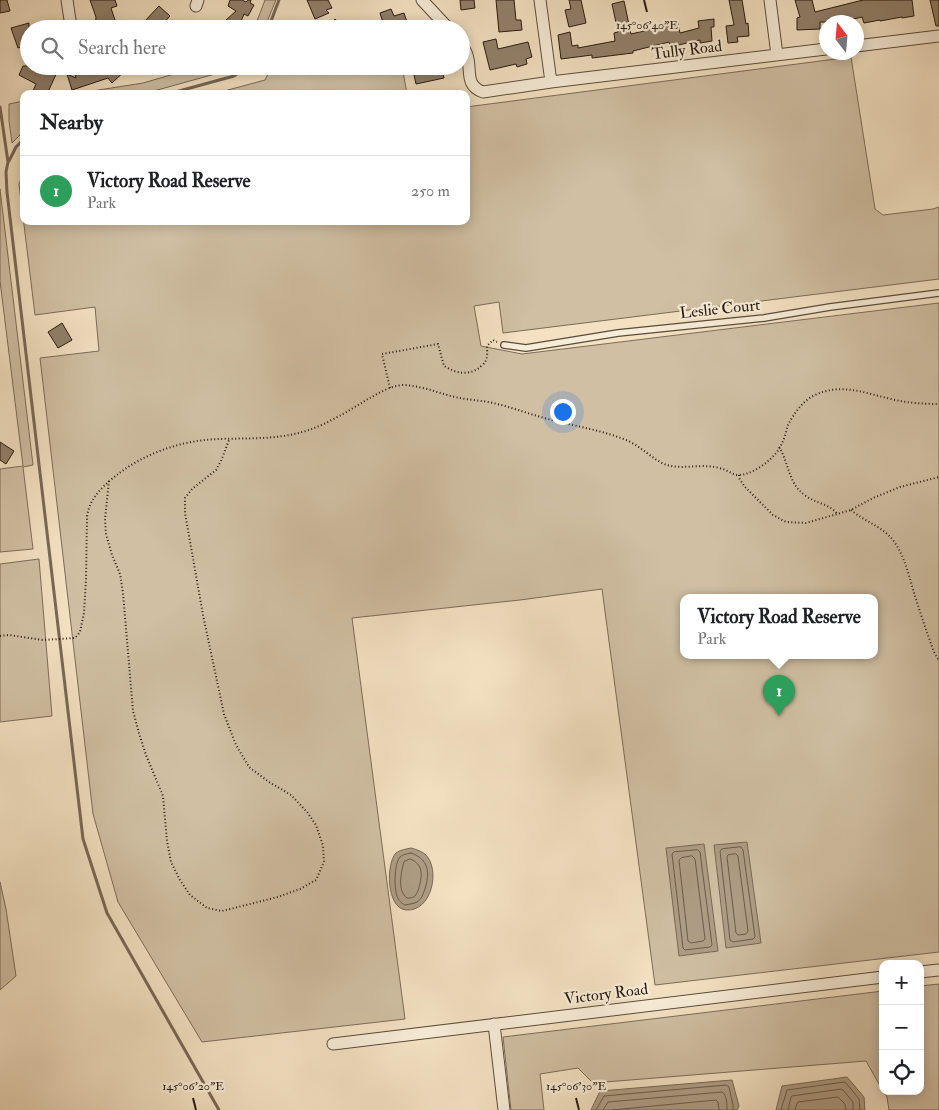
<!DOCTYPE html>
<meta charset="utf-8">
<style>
:root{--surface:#fff;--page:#f2f2f2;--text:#202124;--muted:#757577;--line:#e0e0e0;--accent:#8f2418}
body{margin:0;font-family:"IM FELL Double Pica",serif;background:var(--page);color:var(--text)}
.controls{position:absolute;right:15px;bottom:15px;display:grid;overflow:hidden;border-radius:10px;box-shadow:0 2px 12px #0003}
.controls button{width:45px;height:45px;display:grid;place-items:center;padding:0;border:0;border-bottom:1px solid var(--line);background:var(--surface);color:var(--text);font:25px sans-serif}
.compass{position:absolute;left:819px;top:15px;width:45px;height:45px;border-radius:50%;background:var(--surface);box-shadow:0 2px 12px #0003;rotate:344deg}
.you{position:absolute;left:562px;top:411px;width:18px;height:18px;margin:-12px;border:4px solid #fff;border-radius:50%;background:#1a73e8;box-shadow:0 0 0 8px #1a73e833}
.badge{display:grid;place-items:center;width:32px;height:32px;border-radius:50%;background:var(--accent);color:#fff;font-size:16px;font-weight:700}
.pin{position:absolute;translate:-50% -41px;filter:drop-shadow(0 1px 2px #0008)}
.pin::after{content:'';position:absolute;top:26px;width:18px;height:15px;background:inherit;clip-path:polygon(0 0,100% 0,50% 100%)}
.popup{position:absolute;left:680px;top:594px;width:198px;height:65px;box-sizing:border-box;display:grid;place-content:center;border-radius:10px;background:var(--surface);filter:drop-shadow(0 1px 4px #0005);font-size:16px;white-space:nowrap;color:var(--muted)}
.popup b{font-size:19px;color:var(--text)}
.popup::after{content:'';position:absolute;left:50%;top:100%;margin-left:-10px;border:10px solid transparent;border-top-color:var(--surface)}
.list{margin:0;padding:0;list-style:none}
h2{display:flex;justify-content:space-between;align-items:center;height:65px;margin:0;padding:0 20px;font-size:21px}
h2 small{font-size:16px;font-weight:400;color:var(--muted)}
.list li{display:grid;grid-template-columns:32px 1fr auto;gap:15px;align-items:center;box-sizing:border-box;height:70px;padding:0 20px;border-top:1px solid var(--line)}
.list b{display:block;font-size:19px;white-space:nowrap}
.list p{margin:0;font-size:16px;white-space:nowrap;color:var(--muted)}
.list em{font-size:16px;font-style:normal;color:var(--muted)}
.icon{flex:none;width:28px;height:28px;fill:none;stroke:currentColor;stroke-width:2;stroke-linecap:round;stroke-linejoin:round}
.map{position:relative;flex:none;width:939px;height:1110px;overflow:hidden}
.search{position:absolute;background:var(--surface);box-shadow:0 2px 12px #0003;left:20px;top:20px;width:450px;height:55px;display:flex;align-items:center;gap:12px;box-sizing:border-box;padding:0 18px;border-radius:28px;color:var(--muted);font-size:19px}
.panel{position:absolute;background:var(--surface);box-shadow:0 2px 12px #0003;left:20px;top:90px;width:450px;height:135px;border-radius:10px}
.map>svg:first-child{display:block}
.green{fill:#d0bfa3;stroke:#7c6c58;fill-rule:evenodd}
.water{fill:#ae9d85;stroke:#786855}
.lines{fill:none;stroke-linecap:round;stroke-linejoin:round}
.shore{stroke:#6b5b4a;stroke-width:1}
.stream{stroke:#786855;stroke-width:3}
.building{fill:#92816c;stroke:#28190e}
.service-casing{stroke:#5b4b3b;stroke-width:8}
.minor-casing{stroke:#5b4b3b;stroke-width:13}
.path{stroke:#28190e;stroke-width:2;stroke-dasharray:1 2.5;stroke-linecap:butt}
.service{stroke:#f7ecd7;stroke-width:5.5}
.minor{stroke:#f7ecd7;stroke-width:11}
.ticks{fill:none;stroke:#28190e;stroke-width:2}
.labels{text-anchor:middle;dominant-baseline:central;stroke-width:4.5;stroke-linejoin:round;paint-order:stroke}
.street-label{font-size:16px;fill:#28190e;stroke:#f7ecd7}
.ticks-label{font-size:12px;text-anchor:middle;fill:#28190e;stroke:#f7ecd7;stroke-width:4.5;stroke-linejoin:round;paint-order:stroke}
</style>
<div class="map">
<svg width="939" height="1110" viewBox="0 0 939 1110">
<rect width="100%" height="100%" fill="#f3e1c2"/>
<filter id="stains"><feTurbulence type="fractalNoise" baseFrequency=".004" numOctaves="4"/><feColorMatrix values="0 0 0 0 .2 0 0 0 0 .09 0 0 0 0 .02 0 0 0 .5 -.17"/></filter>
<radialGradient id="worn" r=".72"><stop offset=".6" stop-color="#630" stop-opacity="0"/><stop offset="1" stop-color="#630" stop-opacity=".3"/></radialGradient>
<path class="green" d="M265 0H276L264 29H254Z
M851 57 875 209 883 215 933 209 939 207V279L503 333 499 302 474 306 481 346 522 354 939 303V952L655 985 602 589 520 600 352 618 405 1019 202 1042 118 902 93 814 40 358 99 351 95 307 35 315 19 184 24 171V221H466V107ZM684 597H874V655H684Z
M202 66H238L233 69 143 94H73L143 83Z
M300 66H402L407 94H213L265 80 270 70Z
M24 101V131L12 143 9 121V104Z
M0 189 33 465 23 467 33 549 0 552V469L23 466 0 281Z
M39 559 52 716 0 722V564Z
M0 882 6 909 16 976 0 990Z
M939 984V1110H889L887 1097 883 1091H920V986Z
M883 991V1091L866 1061 593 1083 578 1068 540 1074 544 1110H511L503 1037Z"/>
<path class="water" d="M747 842 761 943 726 948 714 845Z
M704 844 718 951 679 956 666 848Z
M411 848C415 849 421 851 425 854 441 869 432 912 406 910 386 908 386 863 396 853 400 850 406 849 411 848Z
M847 1077 864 1097 865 1110H776L782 1086Z
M732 1080 739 1106 737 1110H591L600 1091Z"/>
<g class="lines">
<path class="shore" d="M741 847 743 850 755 937 753 939 733 942 730 940 720 851 722 849Z
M698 850 700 852 712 945 710 947 685 950 683 948 672 854 674 852Z
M411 853C429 859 430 873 425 889 423 894 422 899 417 902 413 904 409 904 405 905 401 903 399 901 397 896 394 889 394 863 400 857 403 854 407 854 411 853Z
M736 854 738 856 748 931 746 934 738 935 736 933 727 857 728 855Z
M692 856 695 859 705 939 703 941 691 943 688 941 679 860 681 858Z
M410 859C424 864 422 876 419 888 418 891 417 893 415 896 413 898 410 898 407 898 397 891 401 872 404 862Z
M596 1110 604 1096 726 1085 729 1087 733 1105V1110
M603 1110 608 1102 722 1092C727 1095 727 1104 727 1110
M612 1110 716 1100 718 1102 719 1110
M781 1110 787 1090 844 1082 846 1083 859 1099 860 1110
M788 1110 791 1097 792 1096 841 1089 843 1090 853 1102V1110
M795 1110 797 1104 798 1102 838 1097 845 1104 846 1110"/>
<path class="stream" d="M268 29 279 0
M168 94 234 76 247 66
M0 107 8 162 6 172 7 192 83 839 107 913 219 1110
M9 161 16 147 24 139"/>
</g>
<path class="building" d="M0 0H7L10 11 0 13Z
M90 0H115L117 6 111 8 118 29H95L96 17Z
M230 0H242L246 2 248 0H251L250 3 254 5 248 16 244 14 238 29H216L236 11 228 6Z
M307 0H328L332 8 326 10 329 13 315 19Z
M460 0H474L475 8 461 10Z
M496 0H514L516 20H521L522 30 499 32Z
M569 0H581L586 23 569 27 565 10 571 9Z
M729 0H742L746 24 748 23 749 36 737 37 738 42 728 43 726 26 734 25Z
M795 0H812L815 12 863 0H912L914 16 902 18V17L880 21V20L864 23 862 17 841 22H820V29L797 30V18L800 17Z
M930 0H939V26H936Z
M624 1 631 34 678 23 680 33 699 28 698 21 714 19V27H711L712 41 700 43V40L670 47 669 42 633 51V53L592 58V55L561 59 558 35 570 32 572 46 578 45V48L615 41 614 33 618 32 612 4Z
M159 6 170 16 158 29H150L143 23Z
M391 9 394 16 404 13 408 25 398 29H385L380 13Z
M335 19 346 29H326Z
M29 23V45L18 48 11 28Z
M496 39 498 49 528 42 532 57 526 59 527 64 517 67 516 64 490 70 483 42Z
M23 66H49L58 70 47 94H40L33 91 36 84 19 75Z
M81 66H130L112 83 108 78 72 90 67 74 76 78 73 69Z
M412 66H441L444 78 416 84Z
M62 323 72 340 58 348 48 332Z
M0 442 14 451 6 464 0 460Z"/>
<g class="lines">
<g class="service-casing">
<path id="service" d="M504 345 526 348 618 333 764 318 830 307 939 293"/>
</g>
<g class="minor-casing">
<path id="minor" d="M67 0 70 20 69 29
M422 0 449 29
M540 0 551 82
M770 0 777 55
M196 6 198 0
M461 44C463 47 466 51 467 55 472 70 464 85 483 92L551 82 826 49
M856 46 939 36
M920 972 939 970
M494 1024 504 1110
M333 1044 883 977"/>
</g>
<path class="path" d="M390 388 382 354 438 344 444 366C456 373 467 376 479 368 480 367 484 364 485 362 488 358 487 351 487 346L493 340 497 342
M779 447C788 461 788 479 800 491 803 494 808 498 813 500 821 504 832 506 837 514
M739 475V478L745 487 773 515 786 522 806 523 851 510 873 498 900 487 939 477
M109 481 105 519 106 534 112 555 120 574 123 593 133 711 139 733 146 755 163 796 167 841 171 862 180 880 190 895 207 908 222 911 278 897 300 889 316 880 324 862 323 846 316 825 307 812 291 795 269 782 249 767 236 745 224 714 203 615 185 513V498L192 489 216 470 221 461 229 440
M851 510C864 521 881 526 892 539 905 555 909 577 915 596 921 615 927 633 934 652L939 661
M0 636 9 635 43 640 75 638 80 632 84 613 86 579 87 517C89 500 100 489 113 478 142 454 181 440 219 439 249 438 279 440 309 430 329 423 350 410 368 399 379 393 390 386 403 385 408 385 413 386 418 387 430 389 442 394 455 397 467 400 480 400 493 403 511 407 529 414 548 419 574 426 601 430 626 440 641 446 654 461 667 465 684 470 702 463 719 468 726 469 731 474 737 475 744 475 749 473 755 470 766 464 777 455 782 443 785 438 786 431 788 425 793 415 802 402 813 396 840 382 864 393 891 399 907 403 923 404 939 404"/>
<use href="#service" class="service"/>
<use href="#minor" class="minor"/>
</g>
<path class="ticks" d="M644 0 647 12M193 1098 196 1110M576 1098 579 1110"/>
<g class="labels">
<g class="street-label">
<text transform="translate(687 50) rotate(-7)">Tully Road</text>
<text transform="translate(720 309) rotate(-6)">Leslie Court</text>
<text transform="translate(606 994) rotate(-7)">Victory Road</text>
</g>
</g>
<g class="ticks-label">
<text x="647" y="29">145°06'40"E</text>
<text x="193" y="1090">145°06'20"E</text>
<text x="576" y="1090">145°06'30"E</text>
</g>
<rect width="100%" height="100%" filter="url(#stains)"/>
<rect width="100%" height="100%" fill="url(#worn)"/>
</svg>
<div class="controls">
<button>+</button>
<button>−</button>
<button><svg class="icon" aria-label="locate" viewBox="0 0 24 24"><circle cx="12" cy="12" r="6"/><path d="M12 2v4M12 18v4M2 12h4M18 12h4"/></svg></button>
</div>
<svg class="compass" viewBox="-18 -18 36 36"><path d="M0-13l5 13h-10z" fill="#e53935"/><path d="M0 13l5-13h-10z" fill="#757577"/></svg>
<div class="you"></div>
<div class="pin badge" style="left:779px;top:716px;background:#2e9e5b">1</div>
<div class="popup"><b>Victory Road Reserve</b>Park</div>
<div class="search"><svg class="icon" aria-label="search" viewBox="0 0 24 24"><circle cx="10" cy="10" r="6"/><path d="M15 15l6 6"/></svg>Search here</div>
<section class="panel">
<h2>Nearby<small></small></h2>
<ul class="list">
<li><span class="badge" style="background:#2e9e5b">1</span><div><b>Victory Road Reserve</b><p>Park</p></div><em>250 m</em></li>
</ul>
</section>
</div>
